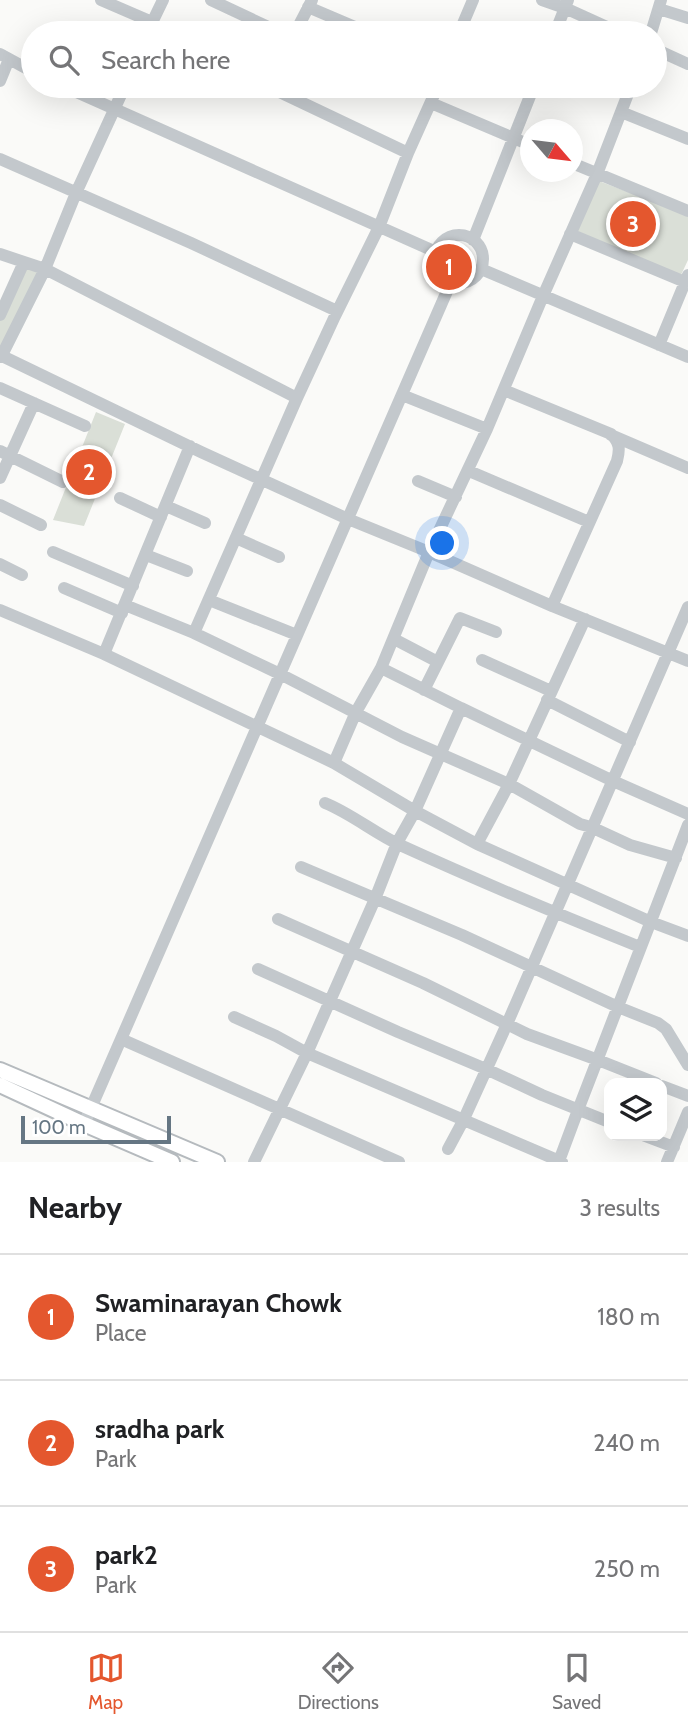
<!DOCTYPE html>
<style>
:root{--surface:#fff;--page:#f6f6f6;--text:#202124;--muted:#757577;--line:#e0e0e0;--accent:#e4572e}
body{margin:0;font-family:Cabin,sans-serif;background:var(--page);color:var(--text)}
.controls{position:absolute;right:21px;bottom:21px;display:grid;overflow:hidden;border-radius:14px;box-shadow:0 7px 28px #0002}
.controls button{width:63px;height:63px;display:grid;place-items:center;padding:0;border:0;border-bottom:2px solid var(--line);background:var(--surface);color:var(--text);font:35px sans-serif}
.compass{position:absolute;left:520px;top:119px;width:63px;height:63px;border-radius:50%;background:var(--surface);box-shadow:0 7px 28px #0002;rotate:118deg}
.scale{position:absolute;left:21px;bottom:18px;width:150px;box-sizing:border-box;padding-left:7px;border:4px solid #657683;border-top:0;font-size:19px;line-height:24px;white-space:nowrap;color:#657683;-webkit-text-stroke:5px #fff;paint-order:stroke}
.you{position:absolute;left:443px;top:544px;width:24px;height:24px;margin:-18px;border:5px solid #fff;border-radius:50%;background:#1a73e8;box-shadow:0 0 0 10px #1a73e833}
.badge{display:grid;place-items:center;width:46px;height:46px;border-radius:50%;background:var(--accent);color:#fff;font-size:23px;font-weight:700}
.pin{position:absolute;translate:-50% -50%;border:4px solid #fff;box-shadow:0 2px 7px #0006}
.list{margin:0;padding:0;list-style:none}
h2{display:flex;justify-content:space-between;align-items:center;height:91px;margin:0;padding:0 28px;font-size:30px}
h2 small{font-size:23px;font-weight:400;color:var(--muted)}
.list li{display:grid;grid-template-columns:46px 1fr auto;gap:21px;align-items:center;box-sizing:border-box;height:126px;padding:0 28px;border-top:2px solid var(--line)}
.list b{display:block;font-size:26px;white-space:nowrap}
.list p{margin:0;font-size:23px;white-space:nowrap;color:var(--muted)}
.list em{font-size:23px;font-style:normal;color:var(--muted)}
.icon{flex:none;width:38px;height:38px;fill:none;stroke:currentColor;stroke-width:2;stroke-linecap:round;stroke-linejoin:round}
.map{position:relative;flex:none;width:688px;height:1162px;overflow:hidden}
.search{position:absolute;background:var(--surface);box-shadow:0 7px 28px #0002;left:21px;right:21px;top:21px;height:77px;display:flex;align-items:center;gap:18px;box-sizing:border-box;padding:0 24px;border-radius:38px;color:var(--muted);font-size:26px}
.sheet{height:469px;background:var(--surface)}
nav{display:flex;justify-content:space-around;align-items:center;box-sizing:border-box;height:98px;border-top:2px solid var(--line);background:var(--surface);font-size:19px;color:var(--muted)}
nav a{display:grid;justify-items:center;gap:4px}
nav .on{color:var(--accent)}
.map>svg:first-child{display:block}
.green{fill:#dadfd7}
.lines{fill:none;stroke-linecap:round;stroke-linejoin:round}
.major-casing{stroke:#b5babe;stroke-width:18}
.minor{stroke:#c3c8cc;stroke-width:12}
.major{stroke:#fff;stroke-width:14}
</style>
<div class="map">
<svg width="688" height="1162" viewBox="0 0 688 1162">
<rect width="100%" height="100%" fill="#fafaf8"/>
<path class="green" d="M599 181 688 215V260L681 275 574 232Z
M24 262 42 275 0 349V315Z
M96 412 125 424 84 526 53 520Z"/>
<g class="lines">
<g class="major-casing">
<path id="major" d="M0 1070 217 1162
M0 1085 84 1124 172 1162"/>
</g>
<path class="minor" d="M101 0 152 22
M211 0 281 33
M542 0 565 8 620 33
M308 7 369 33
M659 9 688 18
M147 33 163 0
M295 33 312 0
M459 33 473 0
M555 33 568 0
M651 33 661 0
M655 49 688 64
M0 54 33 72
M0 81 9 59
M63 86 436 252
M267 86 408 153
M431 103 530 145
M621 112 688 139
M0 159 191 243 337 311
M572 163 688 211
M570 234 685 282
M435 259a24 24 0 1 1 48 0a24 24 0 1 1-48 0Z
M473 240 534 86
M0 254 45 269 297 398
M481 269 688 357
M0 315 24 262
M659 345 688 275
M0 355 201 452 348 519 429 552 552 606 688 661
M1 357 45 269 76 193 125 86
M0 388 85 426
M504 390 611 434C620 443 620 449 617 461L552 606
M402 395 487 429
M611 435 688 468
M0 451 63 482
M469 471 589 522
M0 478 34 403
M418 481 456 497
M120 498 161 517
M0 505 41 525
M166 506 205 523
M236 538 279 557
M53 552 133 586
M146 555 187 571
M0 564 22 575
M64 588 122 613
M209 600 297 635
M125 605 194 633 280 674 402 737 509 784 580 824 591 827 630 845 676 858
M0 610 104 654 334 763 415 811 477 844 651 922 688 936
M194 633 297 398 335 316 379 227 408 153 438 86
M394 639 438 662
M104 654 190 446
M482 660 551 691
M424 690 460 618 496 632
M547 700 630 742
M461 708 613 781 688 814
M334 763 356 712 381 668 429 552 487 429 543 296 597 174 631 86
M325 803C352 814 374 833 400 845 479 881 560 915 640 947
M477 844 509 784 585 619
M301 867 462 935 618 1007 658 1023 666 1029 688 1065
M278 919 423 983 527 1034 598 1060 656 1083
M258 969 398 1032 486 1069 542 1095 609 1122
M234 1017 276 1036 307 1053 562 1162
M121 1039 399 1162
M662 1086 688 1096
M84 1124 451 282
M645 1136 674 1147
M448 1149 463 1121 507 1024 688 607
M559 1161 578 1110 688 825
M254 1162 307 1053 375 899 397 843 415 811 461 708 381 668
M667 1162 688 1112"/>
<use href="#major" class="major"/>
</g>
</svg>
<div class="controls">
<button><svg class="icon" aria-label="layers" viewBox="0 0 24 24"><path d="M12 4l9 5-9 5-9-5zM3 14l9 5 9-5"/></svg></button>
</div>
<svg class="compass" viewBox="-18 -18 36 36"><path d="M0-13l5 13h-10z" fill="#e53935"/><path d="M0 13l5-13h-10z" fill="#757577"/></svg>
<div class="scale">100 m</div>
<div class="you"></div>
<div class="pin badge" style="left:449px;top:267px">1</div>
<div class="pin badge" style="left:89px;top:472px">2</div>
<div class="pin badge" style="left:633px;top:224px">3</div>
<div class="search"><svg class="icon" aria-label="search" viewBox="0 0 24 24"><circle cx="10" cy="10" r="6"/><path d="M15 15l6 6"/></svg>Search here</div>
</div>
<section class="sheet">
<h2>Nearby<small>3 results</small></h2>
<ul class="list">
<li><span class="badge">1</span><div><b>Swaminarayan Chowk</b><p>Place</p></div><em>180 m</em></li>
<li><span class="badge">2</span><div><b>sradha park</b><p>Park</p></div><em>240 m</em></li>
<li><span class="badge">3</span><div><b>park2</b><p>Park</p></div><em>250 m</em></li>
</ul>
</section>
<nav>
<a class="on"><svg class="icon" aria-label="map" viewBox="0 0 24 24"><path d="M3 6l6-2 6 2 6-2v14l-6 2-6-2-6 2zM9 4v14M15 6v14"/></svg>Map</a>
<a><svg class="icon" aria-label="directions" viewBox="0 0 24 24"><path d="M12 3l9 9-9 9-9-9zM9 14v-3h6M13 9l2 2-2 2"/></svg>Directions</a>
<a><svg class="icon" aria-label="saved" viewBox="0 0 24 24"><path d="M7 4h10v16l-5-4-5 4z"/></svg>Saved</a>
</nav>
